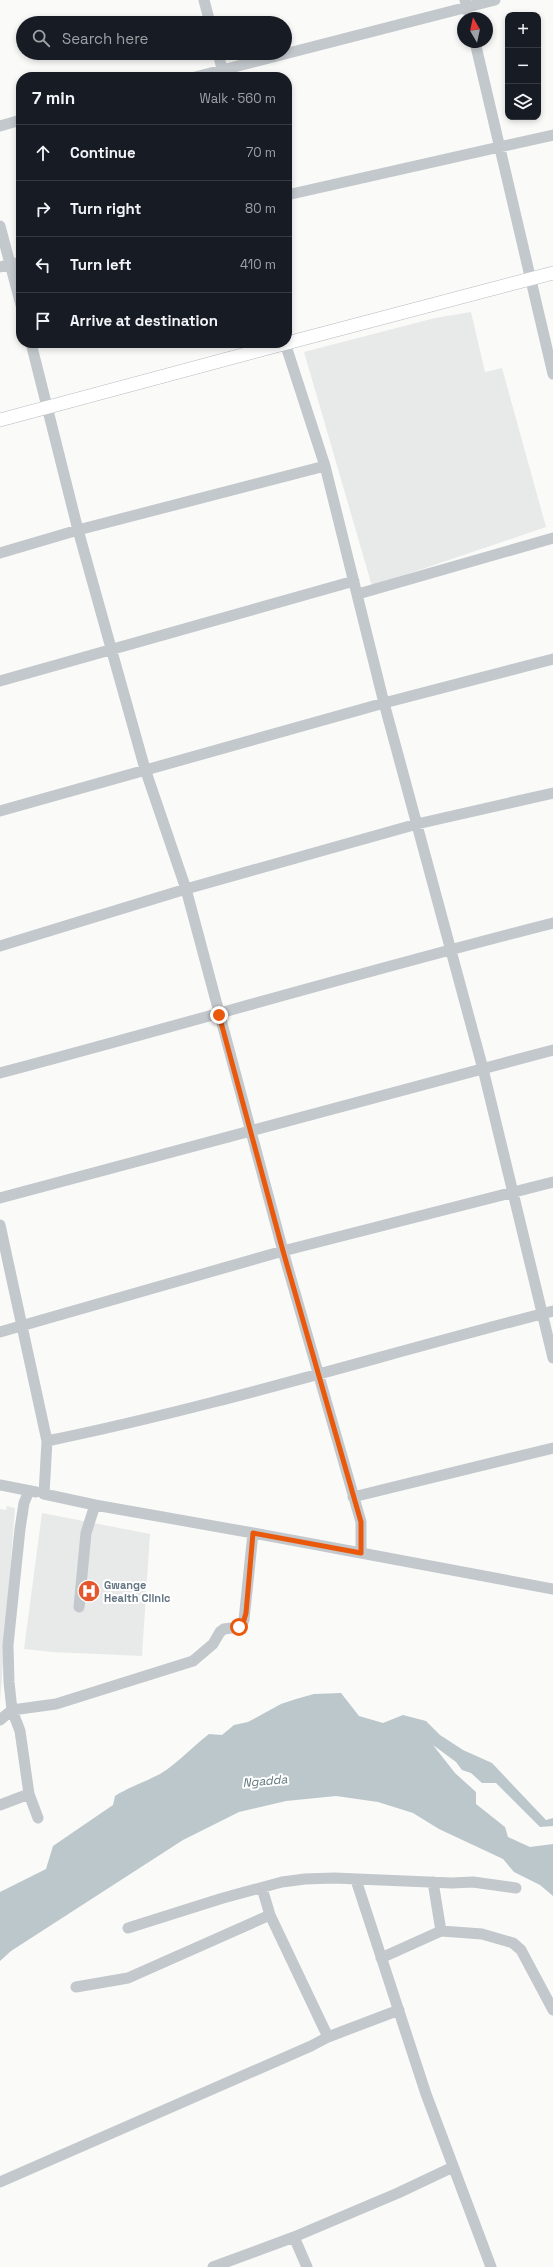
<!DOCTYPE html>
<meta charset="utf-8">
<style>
:root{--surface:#171b24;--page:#242831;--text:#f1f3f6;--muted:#9ea1a6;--line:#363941}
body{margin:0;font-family:"Space Grotesk",sans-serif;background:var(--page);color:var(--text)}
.controls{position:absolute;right:12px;top:12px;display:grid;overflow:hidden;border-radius:8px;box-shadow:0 2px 6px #0003}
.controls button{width:36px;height:36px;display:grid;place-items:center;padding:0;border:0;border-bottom:1px solid var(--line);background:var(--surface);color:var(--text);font:20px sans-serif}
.compass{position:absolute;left:457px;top:12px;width:36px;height:36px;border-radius:50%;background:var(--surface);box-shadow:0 2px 6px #0003;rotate:351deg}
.stop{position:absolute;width:12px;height:12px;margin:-9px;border:3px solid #ea580c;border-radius:50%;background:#fff}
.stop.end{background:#ea580c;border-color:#fff;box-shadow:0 1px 4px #0008}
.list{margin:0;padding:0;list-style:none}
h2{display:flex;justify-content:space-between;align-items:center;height:52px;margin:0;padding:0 16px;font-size:17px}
h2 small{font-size:13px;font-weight:400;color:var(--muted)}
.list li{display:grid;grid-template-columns:26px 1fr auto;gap:12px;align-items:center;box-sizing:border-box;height:56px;padding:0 16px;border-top:1px solid var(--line)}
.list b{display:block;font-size:15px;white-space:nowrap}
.list em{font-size:13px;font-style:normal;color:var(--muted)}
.icon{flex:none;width:22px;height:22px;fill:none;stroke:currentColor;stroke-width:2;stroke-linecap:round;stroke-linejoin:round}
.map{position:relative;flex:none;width:553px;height:2267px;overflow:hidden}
.search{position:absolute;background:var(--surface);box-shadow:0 2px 6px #0003;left:16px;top:16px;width:276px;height:44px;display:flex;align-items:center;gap:10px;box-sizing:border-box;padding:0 14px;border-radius:22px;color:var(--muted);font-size:15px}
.panel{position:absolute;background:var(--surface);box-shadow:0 2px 6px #0003;left:16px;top:72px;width:276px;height:276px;border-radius:16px}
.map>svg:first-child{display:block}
.built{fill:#e8e9e9}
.water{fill:#bbc7cb}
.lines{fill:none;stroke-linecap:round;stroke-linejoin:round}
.major-casing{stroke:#b5babe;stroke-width:14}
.minor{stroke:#c3c8cc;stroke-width:11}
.major{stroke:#fff;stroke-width:13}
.route{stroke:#ea580c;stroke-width:5}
.labels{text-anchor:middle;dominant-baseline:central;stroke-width:4;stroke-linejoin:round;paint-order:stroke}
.poi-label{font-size:11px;font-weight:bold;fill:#657683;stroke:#fff;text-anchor:start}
.water-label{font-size:12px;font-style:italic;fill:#60757c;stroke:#fff}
</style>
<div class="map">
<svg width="553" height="2267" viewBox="0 0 553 2267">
<rect width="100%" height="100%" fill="#fafaf8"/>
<path class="built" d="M471 312 485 372 502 368 546 527 372 586 304 352 435 318Z
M7 1506 15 1508 0 1702V1509L6 1510Z
M42 1513 150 1534 142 1656 52 1652 24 1649Z"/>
<path class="water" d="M341 1693 359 1716 383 1723 403 1715 426 1721 440 1735 463 1750 492 1763 546 1820 553 1818V1826L540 1827 496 1783H482L471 1773 462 1770 456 1762 433 1745 455 1773 476 1792V1804L505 1827 508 1837 530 1847 553 1844V1896L540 1885 514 1872 503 1859 439 1829 413 1813 378 1802 336 1796 286 1801 239 1812 183 1840 11 1951 0 1961V1892L46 1869 53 1846 113 1805 115 1796C129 1787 145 1782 160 1774 178 1763 192 1747 209 1734L222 1735 234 1725 248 1722 281 1704 296 1699 314 1694Z"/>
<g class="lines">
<g class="major-casing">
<path id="major" d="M287 343 553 273
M0 420 287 343"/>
</g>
<path class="minor" d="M204 0 210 23
M465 0 470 18
M475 42 553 374
M218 53 224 77
M195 77 495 0
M0 126 21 120
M287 195 553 135
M0 226 21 305
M0 267 21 262
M31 343 78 530 111 648 145 769 186 889 283 1251 361 1522V1553L253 1533
M285 343 325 466 384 703 483 1069 553 1358
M0 553 78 530 325 466
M358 594 553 538
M0 681 354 581
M0 811 384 703 553 659
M0 946 186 889 417 824 553 793
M0 1073C185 1024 368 970 553 923
M0 1198 553 1050
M0 1225 47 1441 44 1494 95 1505 86 1533 79 1607
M0 1332 283 1251 553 1182
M47 1441C218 1406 384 1354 553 1311
M0 1485 36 1492
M29 1491 24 1503 20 1529 8 1645 9 1682 12 1710 20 1731 29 1794 38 1818
M353 1497 553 1448
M361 1553 553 1589
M0 1720 12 1710 56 1704 193 1661 213 1644 220 1632 224 1629 239 1627 244 1620 253 1533 95 1505
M0 1805 29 1794
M356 1880 426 2094 491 2267
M433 1882 441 1931
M262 1888 270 1915 328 2037
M128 1928 223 1898 282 1882 305 1879 334 1878 452 1883 473 1882 516 1888
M381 1958 441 1931 482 1934 513 1943 521 1950 553 2010
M76 1987 128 1978 270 1915
M0 2182 311 2046 328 2037 399 2010
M294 2237 307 2267
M213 2267 294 2237 398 2193 453 2167"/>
<use href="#major" class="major"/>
</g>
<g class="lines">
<path class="route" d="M219 1015 283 1251 361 1522V1553L253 1533 246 1613 244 1620 239 1627"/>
</g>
<defs>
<g id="hospital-disc" transform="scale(1.15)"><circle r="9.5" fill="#e4572e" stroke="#fff"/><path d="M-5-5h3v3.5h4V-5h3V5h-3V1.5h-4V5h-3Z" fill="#fff"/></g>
</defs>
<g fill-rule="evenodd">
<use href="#hospital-disc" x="89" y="1591"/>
</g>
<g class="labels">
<g class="poi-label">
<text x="104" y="1585">Gwange<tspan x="104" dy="13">Health Clinic</tspan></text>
</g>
<g class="water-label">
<text transform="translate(265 1781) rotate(-5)">Ngadda</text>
</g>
</g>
</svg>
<div class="controls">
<button>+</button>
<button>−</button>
<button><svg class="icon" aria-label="layers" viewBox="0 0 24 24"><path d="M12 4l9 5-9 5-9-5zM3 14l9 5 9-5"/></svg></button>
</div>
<svg class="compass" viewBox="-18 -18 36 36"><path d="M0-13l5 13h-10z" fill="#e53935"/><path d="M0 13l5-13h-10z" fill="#9ea1a6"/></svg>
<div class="stop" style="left:239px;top:1627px"></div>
<div class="stop end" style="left:219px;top:1015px"></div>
<div class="search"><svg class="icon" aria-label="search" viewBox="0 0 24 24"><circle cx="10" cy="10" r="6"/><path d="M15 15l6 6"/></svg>Search here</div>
<section class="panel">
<h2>7 min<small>Walk · 560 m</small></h2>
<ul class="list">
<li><svg class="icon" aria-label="ahead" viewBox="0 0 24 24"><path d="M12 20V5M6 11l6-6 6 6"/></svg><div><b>Continue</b></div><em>70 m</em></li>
<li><svg class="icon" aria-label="right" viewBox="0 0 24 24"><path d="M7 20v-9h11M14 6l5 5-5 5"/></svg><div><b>Turn right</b></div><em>80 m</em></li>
<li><svg class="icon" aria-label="left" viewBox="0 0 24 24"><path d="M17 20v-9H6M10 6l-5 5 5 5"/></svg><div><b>Turn left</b></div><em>410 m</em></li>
<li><svg class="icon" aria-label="arrive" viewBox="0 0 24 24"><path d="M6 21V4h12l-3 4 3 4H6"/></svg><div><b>Arrive at destination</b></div></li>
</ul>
</section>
</div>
